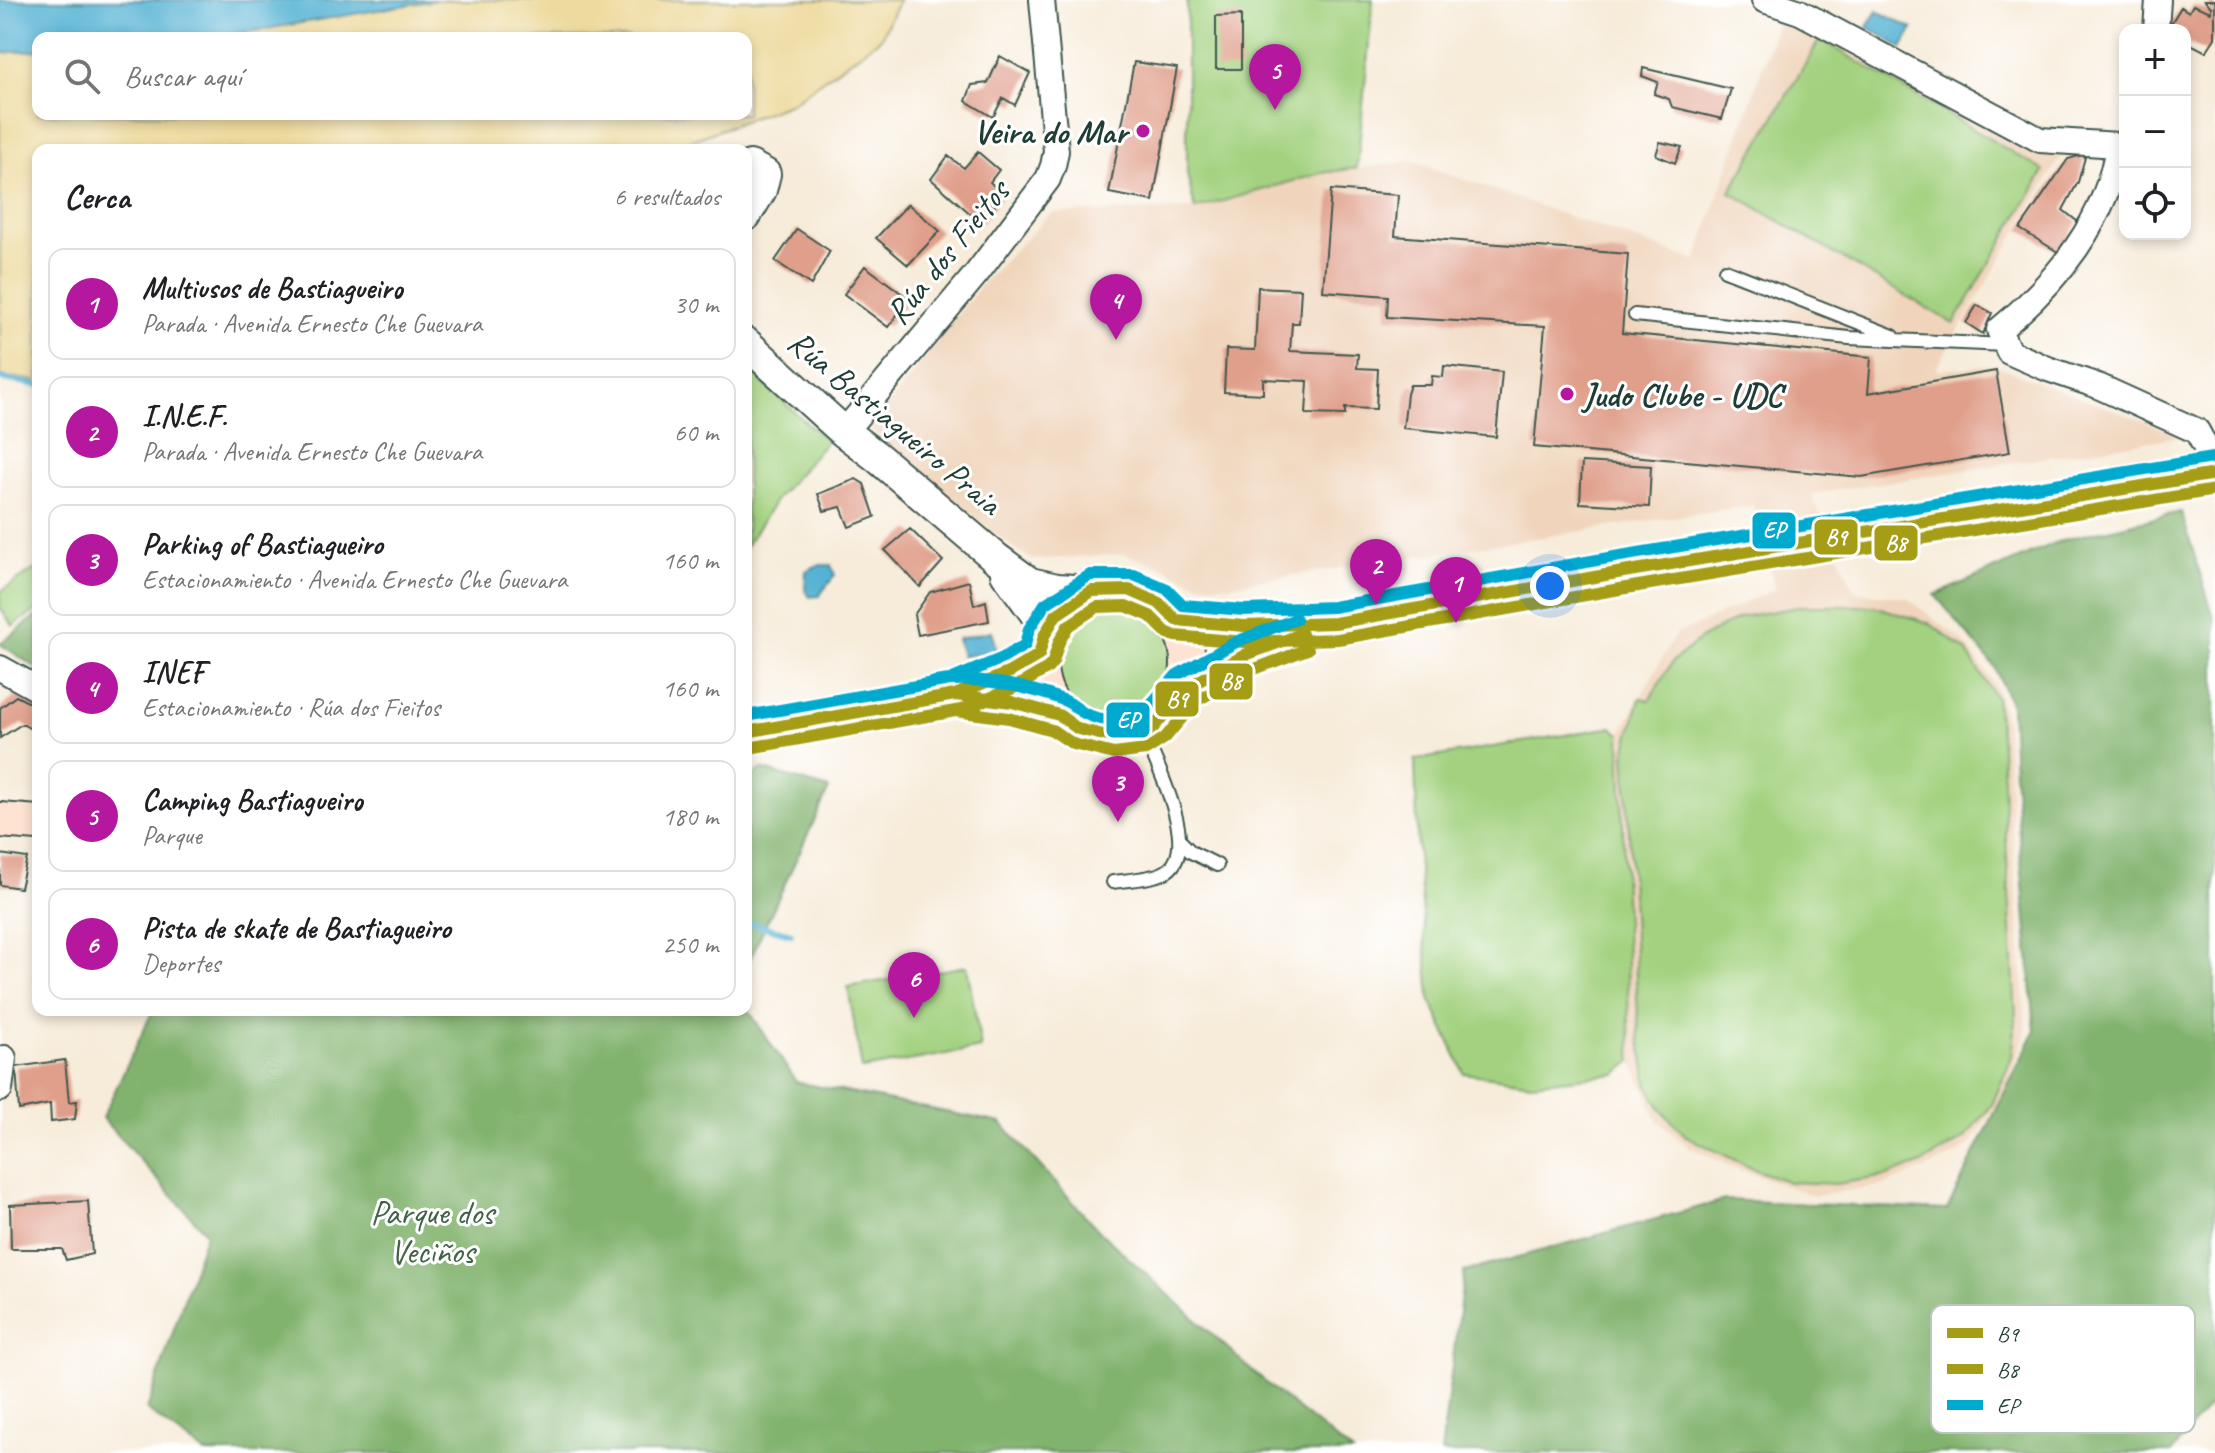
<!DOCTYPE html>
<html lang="es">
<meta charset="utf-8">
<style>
:root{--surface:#fff;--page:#f6f6f6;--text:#202124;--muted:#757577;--line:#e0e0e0;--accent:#b5179e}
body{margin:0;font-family:Caveat,sans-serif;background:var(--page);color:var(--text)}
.controls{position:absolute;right:24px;top:24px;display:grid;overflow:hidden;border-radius:16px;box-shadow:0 4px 12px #0003}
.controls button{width:72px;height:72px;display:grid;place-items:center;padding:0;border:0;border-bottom:2px solid var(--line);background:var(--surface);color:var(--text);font:40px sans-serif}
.you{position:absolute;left:1550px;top:586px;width:28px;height:28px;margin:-20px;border:6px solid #fff;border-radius:50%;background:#1a73e8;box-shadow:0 0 0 12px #1a73e833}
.badge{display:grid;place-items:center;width:52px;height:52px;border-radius:50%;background:var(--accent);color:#fff;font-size:26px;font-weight:700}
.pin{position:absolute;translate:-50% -66px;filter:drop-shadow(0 2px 4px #0008)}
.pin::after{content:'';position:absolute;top:42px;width:28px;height:24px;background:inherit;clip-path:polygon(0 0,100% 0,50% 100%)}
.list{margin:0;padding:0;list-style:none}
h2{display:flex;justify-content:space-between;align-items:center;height:104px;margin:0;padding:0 32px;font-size:34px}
h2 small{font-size:26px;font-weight:400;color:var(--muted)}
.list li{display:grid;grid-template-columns:52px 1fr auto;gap:24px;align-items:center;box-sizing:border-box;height:112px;margin:0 16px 16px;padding:0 16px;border:2px solid var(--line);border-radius:16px}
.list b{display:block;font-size:30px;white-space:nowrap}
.list p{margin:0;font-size:26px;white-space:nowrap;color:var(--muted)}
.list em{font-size:26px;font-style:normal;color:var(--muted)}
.icon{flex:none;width:44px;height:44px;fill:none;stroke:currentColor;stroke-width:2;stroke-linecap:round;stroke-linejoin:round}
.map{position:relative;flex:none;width:2215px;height:1453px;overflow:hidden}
.search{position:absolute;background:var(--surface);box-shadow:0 4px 12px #0003;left:32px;top:32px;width:720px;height:88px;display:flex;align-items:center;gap:20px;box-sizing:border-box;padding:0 28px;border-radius:16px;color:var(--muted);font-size:30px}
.panel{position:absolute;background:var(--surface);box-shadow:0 4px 12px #0003;left:32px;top:144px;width:720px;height:872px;border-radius:16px}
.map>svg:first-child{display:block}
.built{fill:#f0d5bc}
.green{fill:#a3d17f;stroke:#61875a;stroke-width:2}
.forest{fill:#82b36e;stroke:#507851;stroke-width:2}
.sand{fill:#eeda9e;stroke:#868c69;stroke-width:2}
.water{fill:#55b2d4;stroke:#3a7884;stroke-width:2}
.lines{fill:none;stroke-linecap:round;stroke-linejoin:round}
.stream{stroke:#55b2d4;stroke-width:6}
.building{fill:#e09f8a}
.service-casing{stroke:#3f574d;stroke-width:16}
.minor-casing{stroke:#3f574d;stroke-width:28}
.tertiary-casing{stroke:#3f574d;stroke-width:34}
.secondary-casing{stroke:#3f574d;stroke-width:38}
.service{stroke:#fff;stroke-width:12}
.minor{stroke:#fff;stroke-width:24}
.tertiary{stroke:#fff;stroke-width:30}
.secondary{stroke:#fee3d2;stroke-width:34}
.bus-1-casing{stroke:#fff;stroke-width:18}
.bus-2-casing{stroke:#fff;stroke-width:18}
.bus-3-casing{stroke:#fff;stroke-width:18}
.bus-1{stroke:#a59d15;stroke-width:12}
.bus-2{stroke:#a59d15;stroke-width:12}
.bus-3{stroke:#00a9ce;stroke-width:12}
.poi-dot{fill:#b5179e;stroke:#fff;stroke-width:3}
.labels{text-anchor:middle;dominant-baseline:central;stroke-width:6;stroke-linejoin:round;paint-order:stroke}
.poi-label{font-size:34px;font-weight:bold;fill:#1f3d34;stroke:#fff;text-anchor:end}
.street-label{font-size:34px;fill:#1f3d34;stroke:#fff}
.park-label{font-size:34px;fill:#406247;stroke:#fff}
.key{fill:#fff;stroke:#bcc5c2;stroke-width:2}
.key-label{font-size:22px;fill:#1f3d34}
.line-badge{stroke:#fff;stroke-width:3}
.badge-label{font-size:22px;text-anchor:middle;font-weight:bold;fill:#fff}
</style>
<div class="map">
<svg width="2215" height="1453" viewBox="0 0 2215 1453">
<rect width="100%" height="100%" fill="#fff"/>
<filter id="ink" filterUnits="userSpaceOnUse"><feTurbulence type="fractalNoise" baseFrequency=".0125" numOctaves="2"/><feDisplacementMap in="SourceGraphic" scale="16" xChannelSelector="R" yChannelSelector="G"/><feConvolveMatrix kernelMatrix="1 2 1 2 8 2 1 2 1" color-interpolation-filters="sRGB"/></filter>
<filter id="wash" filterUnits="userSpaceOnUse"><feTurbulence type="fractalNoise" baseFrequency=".006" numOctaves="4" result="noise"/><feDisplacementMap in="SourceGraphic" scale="32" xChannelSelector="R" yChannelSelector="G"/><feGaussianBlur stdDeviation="1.8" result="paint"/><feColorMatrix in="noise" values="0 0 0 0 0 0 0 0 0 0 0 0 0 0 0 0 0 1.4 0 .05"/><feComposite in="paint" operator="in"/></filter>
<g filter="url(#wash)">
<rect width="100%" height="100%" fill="#f7ecda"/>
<path class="built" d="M1780 16 1820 39 2062 155 1935 370 1994 365 2183 436 1811 494 1855 592 1907 598 1962 640 1995 684 2005 719 2026 1031 2003 1096 1969 1146 1935 1165 1884 1185 1815 1196 1732 1167 1689 1147 1657 1120 1632 1061 1629 1026 1620 734 1675 635 1775 589 1753 505 1229 585 1198 584 1165 568 1124 554 1033 560 999 537 870 429 981 285 1051 213 1195 209 1321 173 1411 161 1696 261Z"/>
<path class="green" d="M1187 0H1373L1357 168 1321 173 1195 209 1187 174Z
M1820 39 2044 171 1954 324 1730 192Z
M746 368 827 441 777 498 746 546Z
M38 567V609L13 626 0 608V592Z
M1051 663a62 62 0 1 1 124 0a62 62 0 1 1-124 0Z
M1804 606H1874L1929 623 1966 651 1996 698 2001 746 2016 1019 2012 1057 1992 1105 1965 1138 1922 1163 1887 1176 1836 1184 1789 1182 1753 1169 1686 1136 1663 1112 1648 1087 1639 1036 1625 752 1640 698 1649 700 1673 661 1703 637 1741 617Z
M1612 727 1620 734 1629 1026 1632 1061 1616 1074 1531 1083 1464 1073 1430 999 1418 857 1415 760Z
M967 966 981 1048 862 1069 848 987Z"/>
<path class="forest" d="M2181 512 2215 621V1398L2171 1453H1441L1464 1272 1725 1200 1947 1210 2035 1031 2014 774 2011 705 1994 666 1935 595 2062 540Z
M38 615V669L0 644Z
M761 769 829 789 746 967V782Z
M746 1006 796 1082 1001 1123 1101 1233 1268 1385 1353 1453H205L147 1410 206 1233 102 1118 153 1010H746Z"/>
<path class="sand" d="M436 0H899L881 38 791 103 666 150H38V381L0 376V53L38 50V114H746V38H201L224 36Z"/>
<path class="water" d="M0 0H436L224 36 38 38V50L0 53Z
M1877 11 1913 29 1902 48 1867 27Z
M818 565H831L835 575 819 596 810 597 805 590 806 571Z
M991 631 997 652 962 656 957 639Z"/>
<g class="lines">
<path class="stream" d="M0 378 38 385
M746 922 791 934"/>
</g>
<g id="blocks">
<path class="building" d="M2204 0H2215V38L2206 52 2185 41V30H2167L2181 7 2189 12 2193 5 2211 12V7Z
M1241 15V69H1216V16Z
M1000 56 1030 73 1015 105 1003 98 993 117 966 101 972 85 988 83Z
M1134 62 1177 68 1153 201 1109 193Z
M1643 68 1731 89 1722 119 1672 107 1669 99 1654 94 1658 82 1642 76Z
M1660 142 1682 147 1675 163 1656 155Z
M978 152 999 170 990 182 1003 195 981 223 931 179 948 156 964 168Z
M2086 154 2078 182 2063 210 2078 222 2058 252 2020 229 2068 159Z
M1331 190 1398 195 1395 236 1628 254 1622 333 1871 357 1868 393 1996 371 2010 452 1861 477 1534 447 1545 326 1387 317 1388 296 1323 291Z
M908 204 940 231 908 265 876 238Z
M797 229 830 251 811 285 775 261Z
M865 266 909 299 888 327 844 294Z
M1258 287 1301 289 1299 323H1292L1290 351 1358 354 1357 368 1378 369 1376 409 1345 408V415L1306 414 1308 381 1263 379V394L1224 392 1226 349 1255 350Z
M1977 305 1992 313 1983 334 1966 323Z
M1444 366 1502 372 1496 437 1403 428 1407 394 1410 385H1431L1432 376 1443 377Z
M1582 462 1651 466 1649 507 1580 503Z
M856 479 864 484 875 517 849 527 841 507 824 511 818 494Z
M910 529 943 561 920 587 885 550Z
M969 581 974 605 986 601 989 621 918 635 914 615 930 592Z
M16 696 38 707V733L22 724 0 738V708Z
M0 854 27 858 20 888 0 885Z
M65 1060 69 1102 77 1101 75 1119 51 1122 50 1104 19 1110 16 1067Z
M88 1201 92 1254 66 1260 62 1249H11L10 1205Z"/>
</g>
</g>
<g filter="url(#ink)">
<use href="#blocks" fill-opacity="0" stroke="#3f574d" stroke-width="2"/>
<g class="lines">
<g class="service-casing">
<path id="service" d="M1725 270 1893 336
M1635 315 1849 338 2006 345
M1180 841 1191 852 1217 865
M1113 882C1127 880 1150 879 1163 873 1204 855 1156 763 1144 734"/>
</g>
<g class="minor-casing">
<path id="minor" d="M1764 0 1800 12 2040 140 2118 145C2108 220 2056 283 1999 330L2009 352 2048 369 2098 386 2197 431 2209 454 2215 476
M2156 30 2158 0
M844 432 977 273 1048 179 1053 166 1056 151 1042 0
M0 668 38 689
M0 1089 4 1058"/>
</g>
<g class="tertiary-casing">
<path id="tertiary" d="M746 168 750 166 765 174 761 190 746 215
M746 343 844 432 877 457 996 558 1023 578 1030 583 1057 589 1092 591
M1006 573 1038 617 1044 636"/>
</g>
<g class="secondary-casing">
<path id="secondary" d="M1040 663a74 74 0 1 1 148 0a74 74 0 1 1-148 0Z
M1176 620 1244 626 1335 623 1617 573 2215 474
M1185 689C1222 665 1261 648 1303 633
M957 696 1012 702 1059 715
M746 732 955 695 1010 672 1039 655
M0 820 38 823"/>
</g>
<use href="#service" class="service"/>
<use href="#minor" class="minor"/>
<use href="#tertiary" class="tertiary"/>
<use href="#secondary" class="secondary"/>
<g class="bus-1-casing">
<path id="bus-1" d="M938 698 955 695 1012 702 1059 715 1078 729 1116 738 1144 734 1154 727 1185 689 1245 655 1302 634
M746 732 955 695 1010 672 1039 655 1044 636 1056 615 1092 591 1129 590 1159 603 1176 620 1244 626 1335 623 1617 573 2215 474"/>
</g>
<g class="bus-2-casing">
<path id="bus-2" d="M941 714 955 711 1009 718 1052 730 1073 744 1114 754 1146 750 1165 738 1196 701 1252 670 1308 649
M749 748 961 710 1016 687 1048 668 1053 662 1059 642 1068 626 1097 607 1126 606 1150 616 1166 632 1175 636 1245 642 1338 639 1620 589 2215 490"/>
</g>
<g class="bus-3-casing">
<path id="bus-3" d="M935 682C973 675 1026 686 1063 700 1071 702 1076 709 1084 713 1100 722 1120 721 1138 719L1177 675 1238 641 1296 619
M746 716 950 680 1003 658 1025 645 1029 629 1045 604 1090 575H1134L1167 589 1183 605 1244 610 1333 607 1614 557 2212 458"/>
</g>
<use href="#bus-1" class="bus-1"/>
<use href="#bus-2" class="bus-2"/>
<use href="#bus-3" class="bus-3"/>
</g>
</g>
<g class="poi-dot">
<circle cx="1143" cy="131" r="8"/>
<circle cx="1567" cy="394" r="8"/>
</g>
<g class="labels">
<g class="poi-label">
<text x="1127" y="131">Veira do Mar</text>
<text x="1583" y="394" text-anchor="start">Judo Clube - UDC</text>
</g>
<g class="street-label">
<text transform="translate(947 252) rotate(-51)">Rúa dos Fieitos</text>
<text transform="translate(895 422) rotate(40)">Rúa Bastiagueiro Praia</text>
</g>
<g class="park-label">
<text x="432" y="1212">Parque dos<tspan x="432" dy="39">Veciños</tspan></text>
</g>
</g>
<rect x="1931" y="1305" width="264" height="128" rx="12" class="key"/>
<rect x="1947" y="1328" width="36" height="10" fill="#a59d15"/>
<rect x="1947" y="1364" width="36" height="10" fill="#a59d15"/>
<rect x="1947" y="1400" width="36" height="10" fill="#00a9ce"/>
<g class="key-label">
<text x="1997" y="1341">B9</text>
<text x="1997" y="1377">B8</text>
<text x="1997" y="1413">EP</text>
</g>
<g class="line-badge">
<rect x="1751" y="511" width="46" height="39" rx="8" fill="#00a9ce"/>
<rect x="1813" y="518" width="46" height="38" rx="8" fill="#a59d15"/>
<rect x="1873" y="524" width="46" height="38" rx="8" fill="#a59d15"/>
<rect x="1208" y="662" width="46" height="39" rx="8" fill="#a59d15"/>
<rect x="1154" y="680" width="46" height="38" rx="8" fill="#a59d15"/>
<rect x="1105" y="701" width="46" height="38" rx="8" fill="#00a9ce"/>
</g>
<g class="badge-label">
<text x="1774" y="538">EP</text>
<text x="1836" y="545">B9</text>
<text x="1896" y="551">B8</text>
<text x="1231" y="689">B8</text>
<text x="1177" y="707">B9</text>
<text x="1128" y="728">EP</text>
</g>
</svg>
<div class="controls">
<button>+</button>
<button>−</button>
<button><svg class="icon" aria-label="locate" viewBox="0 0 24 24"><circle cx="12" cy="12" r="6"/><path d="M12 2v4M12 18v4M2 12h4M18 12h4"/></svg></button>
</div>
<div class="you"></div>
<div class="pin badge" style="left:1456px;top:623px">1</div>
<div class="pin badge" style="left:1376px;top:605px">2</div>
<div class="pin badge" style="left:1118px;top:822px">3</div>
<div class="pin badge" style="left:1116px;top:340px">4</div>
<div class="pin badge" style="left:1275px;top:110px">5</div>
<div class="pin badge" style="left:914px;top:1018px">6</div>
<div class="search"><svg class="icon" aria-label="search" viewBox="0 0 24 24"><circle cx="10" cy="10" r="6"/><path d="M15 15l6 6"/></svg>Buscar aquí</div>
<section class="panel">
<h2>Cerca<small>6 resultados</small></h2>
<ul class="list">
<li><span class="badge">1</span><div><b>Multiusos de Bastiagueiro</b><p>Parada · Avenida Ernesto Che Guevara</p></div><em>30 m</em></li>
<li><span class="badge">2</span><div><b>I.N.E.F.</b><p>Parada · Avenida Ernesto Che Guevara</p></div><em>60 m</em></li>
<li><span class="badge">3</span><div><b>Parking of Bastiagueiro</b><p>Estacionamiento · Avenida Ernesto Che Guevara</p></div><em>160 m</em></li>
<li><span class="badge">4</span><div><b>INEF</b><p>Estacionamiento · Rúa dos Fieitos</p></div><em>160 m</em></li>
<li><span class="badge">5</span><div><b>Camping Bastiagueiro</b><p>Parque</p></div><em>180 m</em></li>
<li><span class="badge">6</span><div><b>Pista de skate de Bastiagueiro</b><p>Deportes</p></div><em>250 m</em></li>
</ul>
</section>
</div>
